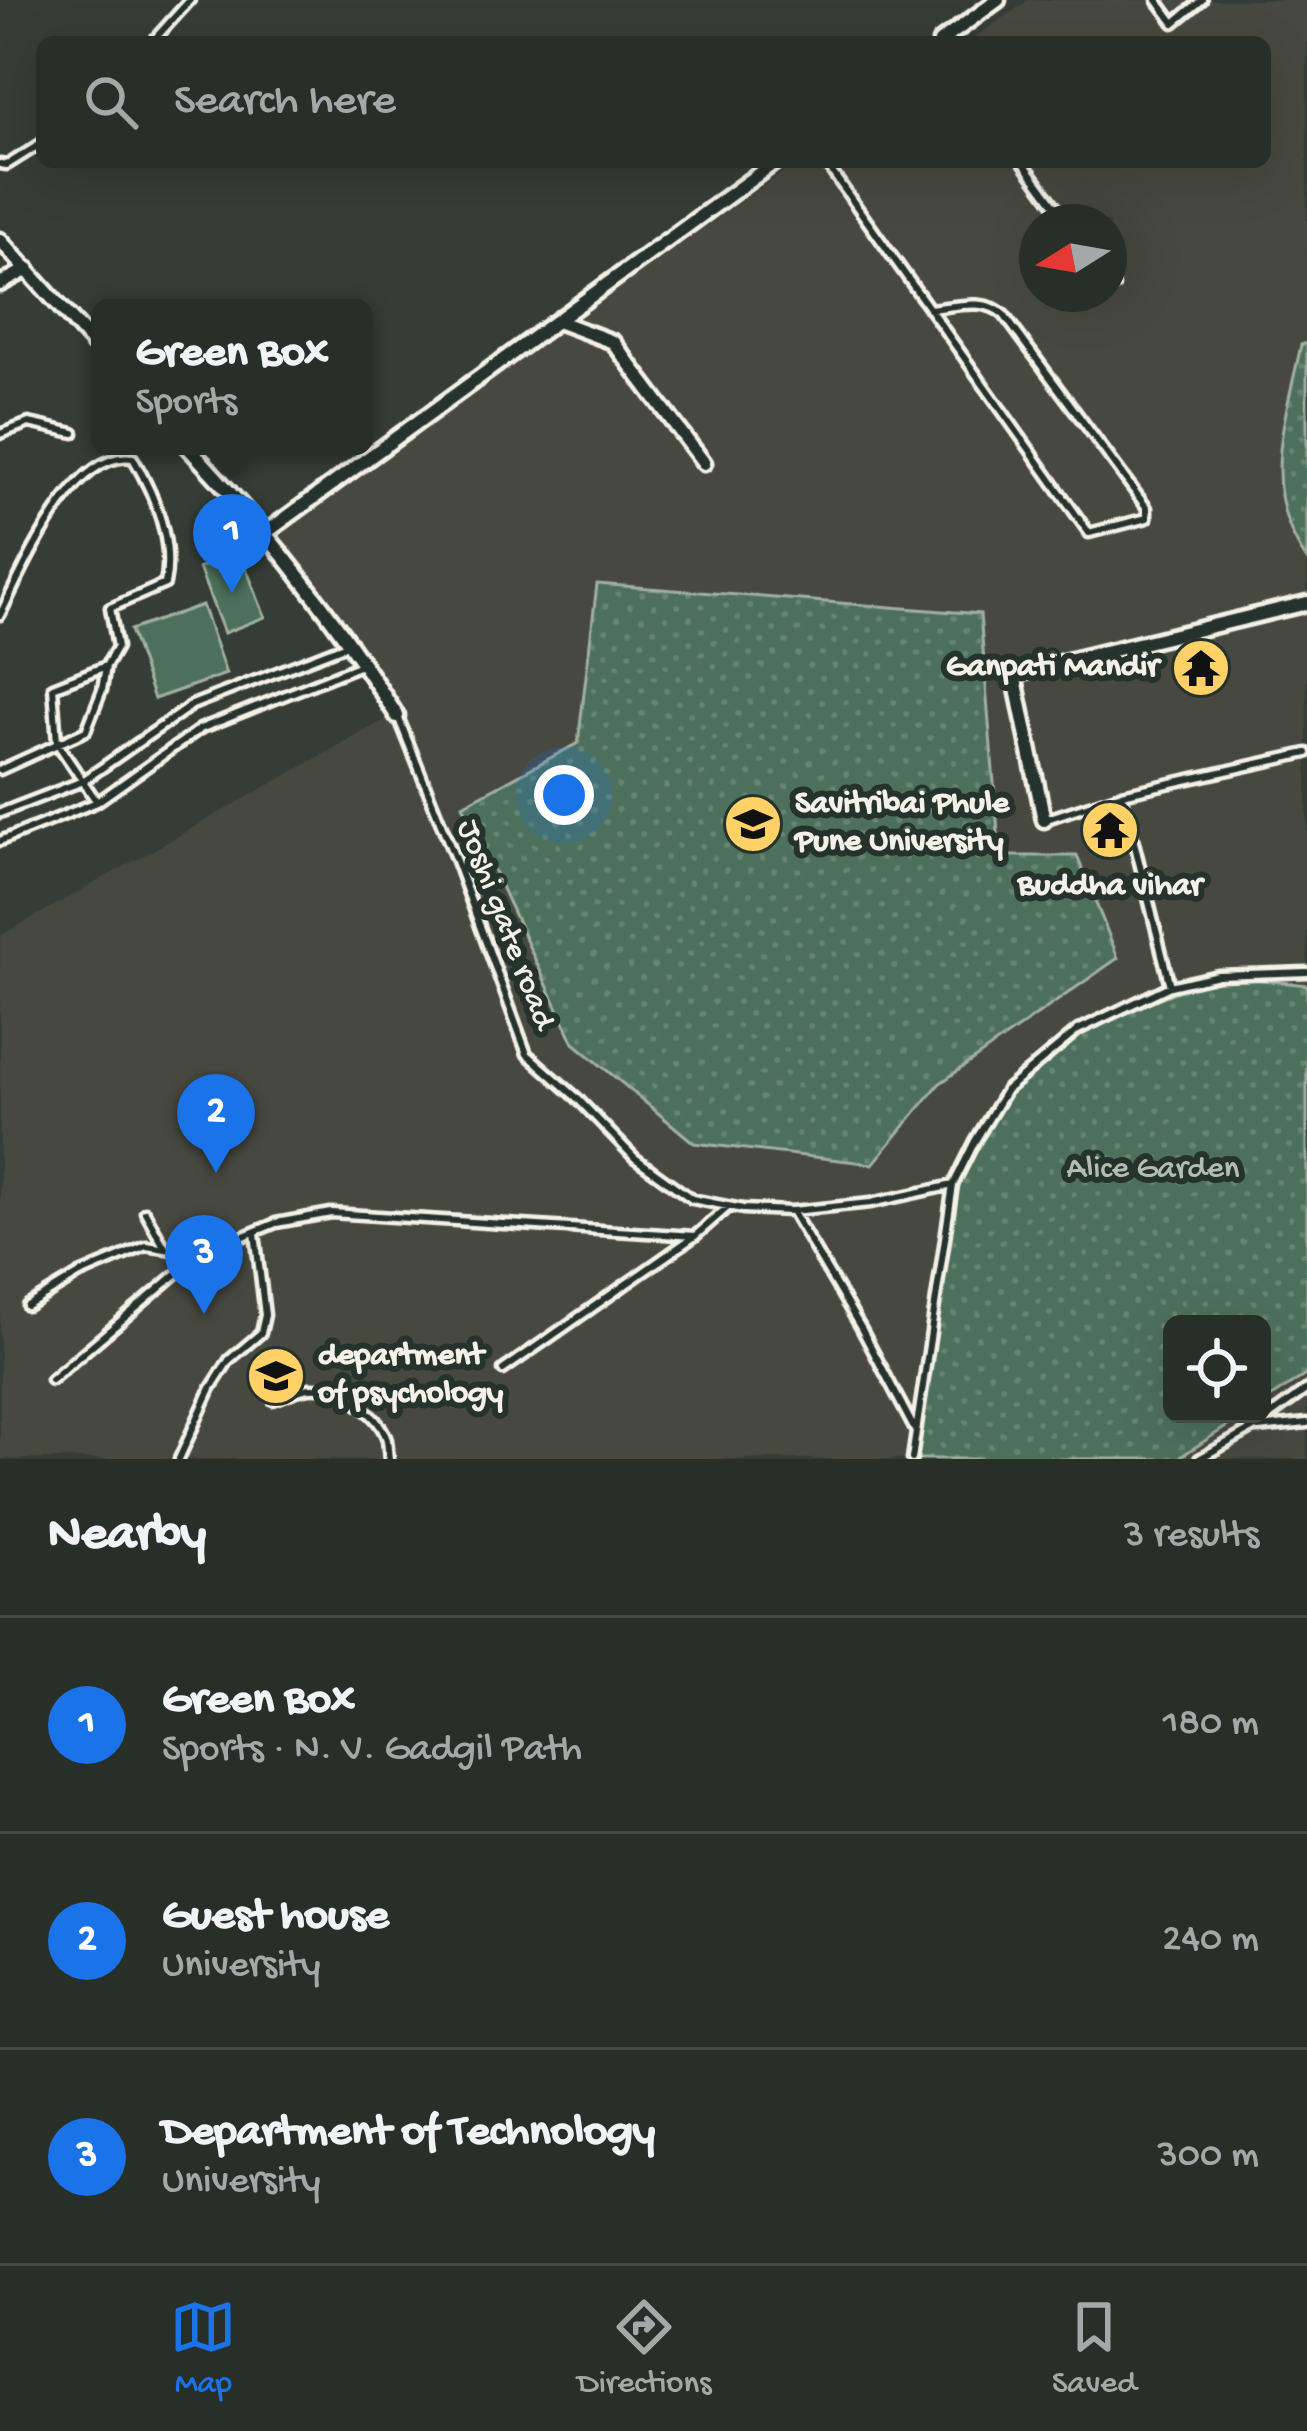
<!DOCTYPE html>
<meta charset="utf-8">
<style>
:root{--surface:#282e28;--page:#303630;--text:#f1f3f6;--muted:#a5a8a8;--line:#444a45;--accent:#1a73e8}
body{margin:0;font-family:"Gochi Hand",sans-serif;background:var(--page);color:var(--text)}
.controls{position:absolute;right:36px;bottom:36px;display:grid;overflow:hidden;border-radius:18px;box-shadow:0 12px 48px #0002}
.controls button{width:108px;height:108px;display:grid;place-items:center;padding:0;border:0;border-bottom:3px solid var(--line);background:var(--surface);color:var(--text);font:60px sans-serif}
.compass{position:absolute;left:1019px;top:204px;width:108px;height:108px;border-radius:50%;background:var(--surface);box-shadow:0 12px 48px #0002;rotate:259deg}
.you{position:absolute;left:564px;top:795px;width:42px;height:42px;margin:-30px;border:9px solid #fff;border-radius:50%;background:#1a73e8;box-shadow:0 0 0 18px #1a73e833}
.badge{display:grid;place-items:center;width:78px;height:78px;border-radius:50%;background:var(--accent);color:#fff;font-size:39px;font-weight:700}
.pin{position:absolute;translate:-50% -99px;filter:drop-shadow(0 3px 6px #0008)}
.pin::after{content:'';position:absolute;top:63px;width:42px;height:36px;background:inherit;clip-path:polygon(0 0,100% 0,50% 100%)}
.popup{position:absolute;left:91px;top:299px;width:282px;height:156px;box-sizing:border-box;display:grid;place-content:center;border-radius:18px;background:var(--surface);filter:drop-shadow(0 3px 9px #0005);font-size:39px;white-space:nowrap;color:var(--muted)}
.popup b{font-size:45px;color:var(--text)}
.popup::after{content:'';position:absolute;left:50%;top:100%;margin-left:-24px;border:24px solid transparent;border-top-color:var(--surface)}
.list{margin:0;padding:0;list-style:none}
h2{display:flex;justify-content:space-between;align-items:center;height:156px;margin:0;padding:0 48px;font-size:51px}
h2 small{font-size:39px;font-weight:400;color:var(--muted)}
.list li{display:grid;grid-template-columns:78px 1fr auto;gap:36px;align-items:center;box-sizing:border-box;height:216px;padding:0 48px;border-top:3px solid var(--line)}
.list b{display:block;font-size:45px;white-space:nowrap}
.list p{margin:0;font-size:39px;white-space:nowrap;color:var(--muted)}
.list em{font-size:39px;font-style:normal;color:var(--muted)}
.icon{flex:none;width:66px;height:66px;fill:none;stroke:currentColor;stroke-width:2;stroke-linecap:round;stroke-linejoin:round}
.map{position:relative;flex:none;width:1307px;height:1459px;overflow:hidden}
.search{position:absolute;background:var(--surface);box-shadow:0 12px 48px #0002;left:36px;right:36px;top:36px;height:132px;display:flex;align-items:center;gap:30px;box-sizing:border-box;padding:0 42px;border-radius:18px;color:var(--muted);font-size:45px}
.sheet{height:804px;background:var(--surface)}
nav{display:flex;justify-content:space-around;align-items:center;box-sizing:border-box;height:168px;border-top:3px solid var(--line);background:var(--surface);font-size:33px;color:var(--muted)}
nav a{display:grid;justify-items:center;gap:6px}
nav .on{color:var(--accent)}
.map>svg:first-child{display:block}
.built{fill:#474941;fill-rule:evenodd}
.green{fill:url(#green-dots);stroke:#a1b0a2;stroke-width:3}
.pitch{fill:#4e705b;stroke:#a1b0a2;stroke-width:3}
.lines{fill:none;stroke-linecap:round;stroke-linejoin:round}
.lane-casing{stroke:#f4f1e8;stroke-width:15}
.street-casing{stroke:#f4f1e8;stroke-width:21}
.lane{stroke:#26332d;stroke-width:6}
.street{stroke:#26332d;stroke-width:12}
.labels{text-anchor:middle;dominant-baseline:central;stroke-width:12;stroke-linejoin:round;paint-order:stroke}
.poi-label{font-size:33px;font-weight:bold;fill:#f4f1e8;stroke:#26332d;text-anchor:start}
.street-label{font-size:33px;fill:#f4f1e8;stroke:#26332d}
.park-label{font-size:33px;fill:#b2bdb0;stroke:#26332d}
</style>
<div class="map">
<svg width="1307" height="1459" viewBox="0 0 1307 1459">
<defs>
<pattern id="green-dots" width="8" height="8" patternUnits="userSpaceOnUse" patternTransform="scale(3)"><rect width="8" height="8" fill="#4e705b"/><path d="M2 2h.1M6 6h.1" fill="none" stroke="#688573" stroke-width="1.8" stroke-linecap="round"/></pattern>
</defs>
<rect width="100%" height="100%" fill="#353d36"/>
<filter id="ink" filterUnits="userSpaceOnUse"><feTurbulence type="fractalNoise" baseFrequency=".00833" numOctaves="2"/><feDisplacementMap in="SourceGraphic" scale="24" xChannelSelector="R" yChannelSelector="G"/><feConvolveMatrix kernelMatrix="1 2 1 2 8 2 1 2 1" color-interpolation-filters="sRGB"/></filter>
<g filter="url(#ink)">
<path class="built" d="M1029 0H1307V1459H0V936L397 713 264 534 797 162H1265V42H968ZM1037 222H1109V294H1037ZM1172 1324H1262V1414H1172Z"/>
<path class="green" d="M1307 343V560C1258 489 1285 422 1301 345Z
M597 584 980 614 1000 856H1077L1118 958 939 1084 873 1164 694 1143 574 1043 463 805 578 743Z
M1218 975 1307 985V1374L1262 1403V1324H1172V1414H1246L1177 1459H912L953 1185 1006 1090 1078 1030Z"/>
<path class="pitch" d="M240 552 265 617 224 633 199 568Z
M202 605 226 674 154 699 130 630Z"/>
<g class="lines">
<g class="lane-casing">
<path id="lane" d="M1157 0 1174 23 1202 0
M152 42 190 0
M825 162 1089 533 1147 518V508L1004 315C985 297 954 307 929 309
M1023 162 1067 222
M0 164 7 165 42 143
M1109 280 1114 286
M0 434 29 423 74 433
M0 615C23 571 73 448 133 458 154 494 174 542 165 584L110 608 117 647 106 666 53 687 57 743 97 802
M399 719 456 861 527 1054 577 1098 635 1158 692 1199 743 1209 792 1211
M0 770 86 731 102 690 106 666
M1122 794 1170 986
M0 813 83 781 192 705 349 644
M1044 820 1122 794 1307 753
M0 841 97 802 200 729 361 665
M953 1185 975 1141 1006 1090 1078 1030 1170 986 1218 975 1307 972
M145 1212 165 1248
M27 1306 80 1274 146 1246 200 1254
M503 1370 695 1236 728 1207
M51 1380 200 1254 276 1223 331 1213 695 1236
M273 1400C284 1396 298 1389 310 1388 338 1386 379 1413 387 1440 388 1446 388 1453 389 1459
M1258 1428 1307 1423
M179 1459 211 1388 229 1360 261 1333 265 1315 255 1233
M912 1459 916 1432 953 1185 871 1203 792 1211 861 1328 916 1432
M1199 1459 1252 1429 1307 1389"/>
</g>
<g class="street-casing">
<path id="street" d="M940 42 998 0
M0 240 100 351
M0 284 28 269
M557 321 613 342 704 463
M187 446C265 528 337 620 397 716
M264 534 775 162
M1044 820 1014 674 1307 603"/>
</g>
<use href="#lane" class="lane"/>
<use href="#street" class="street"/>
</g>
</g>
<defs>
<g id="temple-disc" transform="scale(3)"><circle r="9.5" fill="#ffd166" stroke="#26332d"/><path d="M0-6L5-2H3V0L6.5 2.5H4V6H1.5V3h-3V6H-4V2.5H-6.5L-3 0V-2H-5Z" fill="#111"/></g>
<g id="university-disc" transform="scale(3)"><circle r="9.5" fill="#ffd166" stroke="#26332d"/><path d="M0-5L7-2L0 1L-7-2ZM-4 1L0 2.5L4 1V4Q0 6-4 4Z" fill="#111"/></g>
</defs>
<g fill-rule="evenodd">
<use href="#temple-disc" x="1201" y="668"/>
<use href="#university-disc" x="753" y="824"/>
<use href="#temple-disc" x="1110" y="830"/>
<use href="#university-disc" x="276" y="1376"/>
</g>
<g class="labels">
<g class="poi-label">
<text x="1159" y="668" text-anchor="end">Ganpati Mandir</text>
<text x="795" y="805">Savitribai Phule<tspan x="795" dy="38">Pune University</tspan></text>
<text x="1110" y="887" text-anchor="middle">Buddha vihar</text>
<text x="318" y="1357">department<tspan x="318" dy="38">of psychology</tspan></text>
</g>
<g class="street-label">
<text transform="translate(504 925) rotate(69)">Joshi gate road</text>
</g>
<g class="park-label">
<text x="1153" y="1170">Alice Garden</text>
</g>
</g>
</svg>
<div class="controls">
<button><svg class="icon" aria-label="locate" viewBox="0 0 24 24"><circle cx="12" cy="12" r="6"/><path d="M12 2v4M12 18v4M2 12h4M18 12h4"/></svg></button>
</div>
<svg class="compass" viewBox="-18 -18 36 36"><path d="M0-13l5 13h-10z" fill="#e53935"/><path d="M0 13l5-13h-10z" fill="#a5a8a8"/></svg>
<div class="you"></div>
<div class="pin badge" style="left:232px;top:593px">1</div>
<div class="popup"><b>Green Box</b>Sports</div>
<div class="pin badge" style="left:216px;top:1173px">2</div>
<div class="pin badge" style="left:204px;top:1314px">3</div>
<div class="search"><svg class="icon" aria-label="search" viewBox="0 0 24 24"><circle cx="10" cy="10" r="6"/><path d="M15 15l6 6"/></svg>Search here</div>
</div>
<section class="sheet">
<h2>Nearby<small>3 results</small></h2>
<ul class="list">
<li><span class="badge">1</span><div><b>Green Box</b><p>Sports · N. V. Gadgil Path</p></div><em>180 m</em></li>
<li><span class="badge">2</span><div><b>Guest house</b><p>University</p></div><em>240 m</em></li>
<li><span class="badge">3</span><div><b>Department of Technology</b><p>University</p></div><em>300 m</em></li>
</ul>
</section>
<nav>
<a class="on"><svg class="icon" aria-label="map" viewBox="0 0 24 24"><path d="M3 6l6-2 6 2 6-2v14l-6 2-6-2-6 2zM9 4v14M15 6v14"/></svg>Map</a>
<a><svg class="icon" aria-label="directions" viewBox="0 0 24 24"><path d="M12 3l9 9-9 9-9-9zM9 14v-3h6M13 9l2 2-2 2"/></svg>Directions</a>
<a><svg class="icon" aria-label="saved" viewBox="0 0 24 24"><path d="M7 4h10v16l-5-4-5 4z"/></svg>Saved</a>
</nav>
